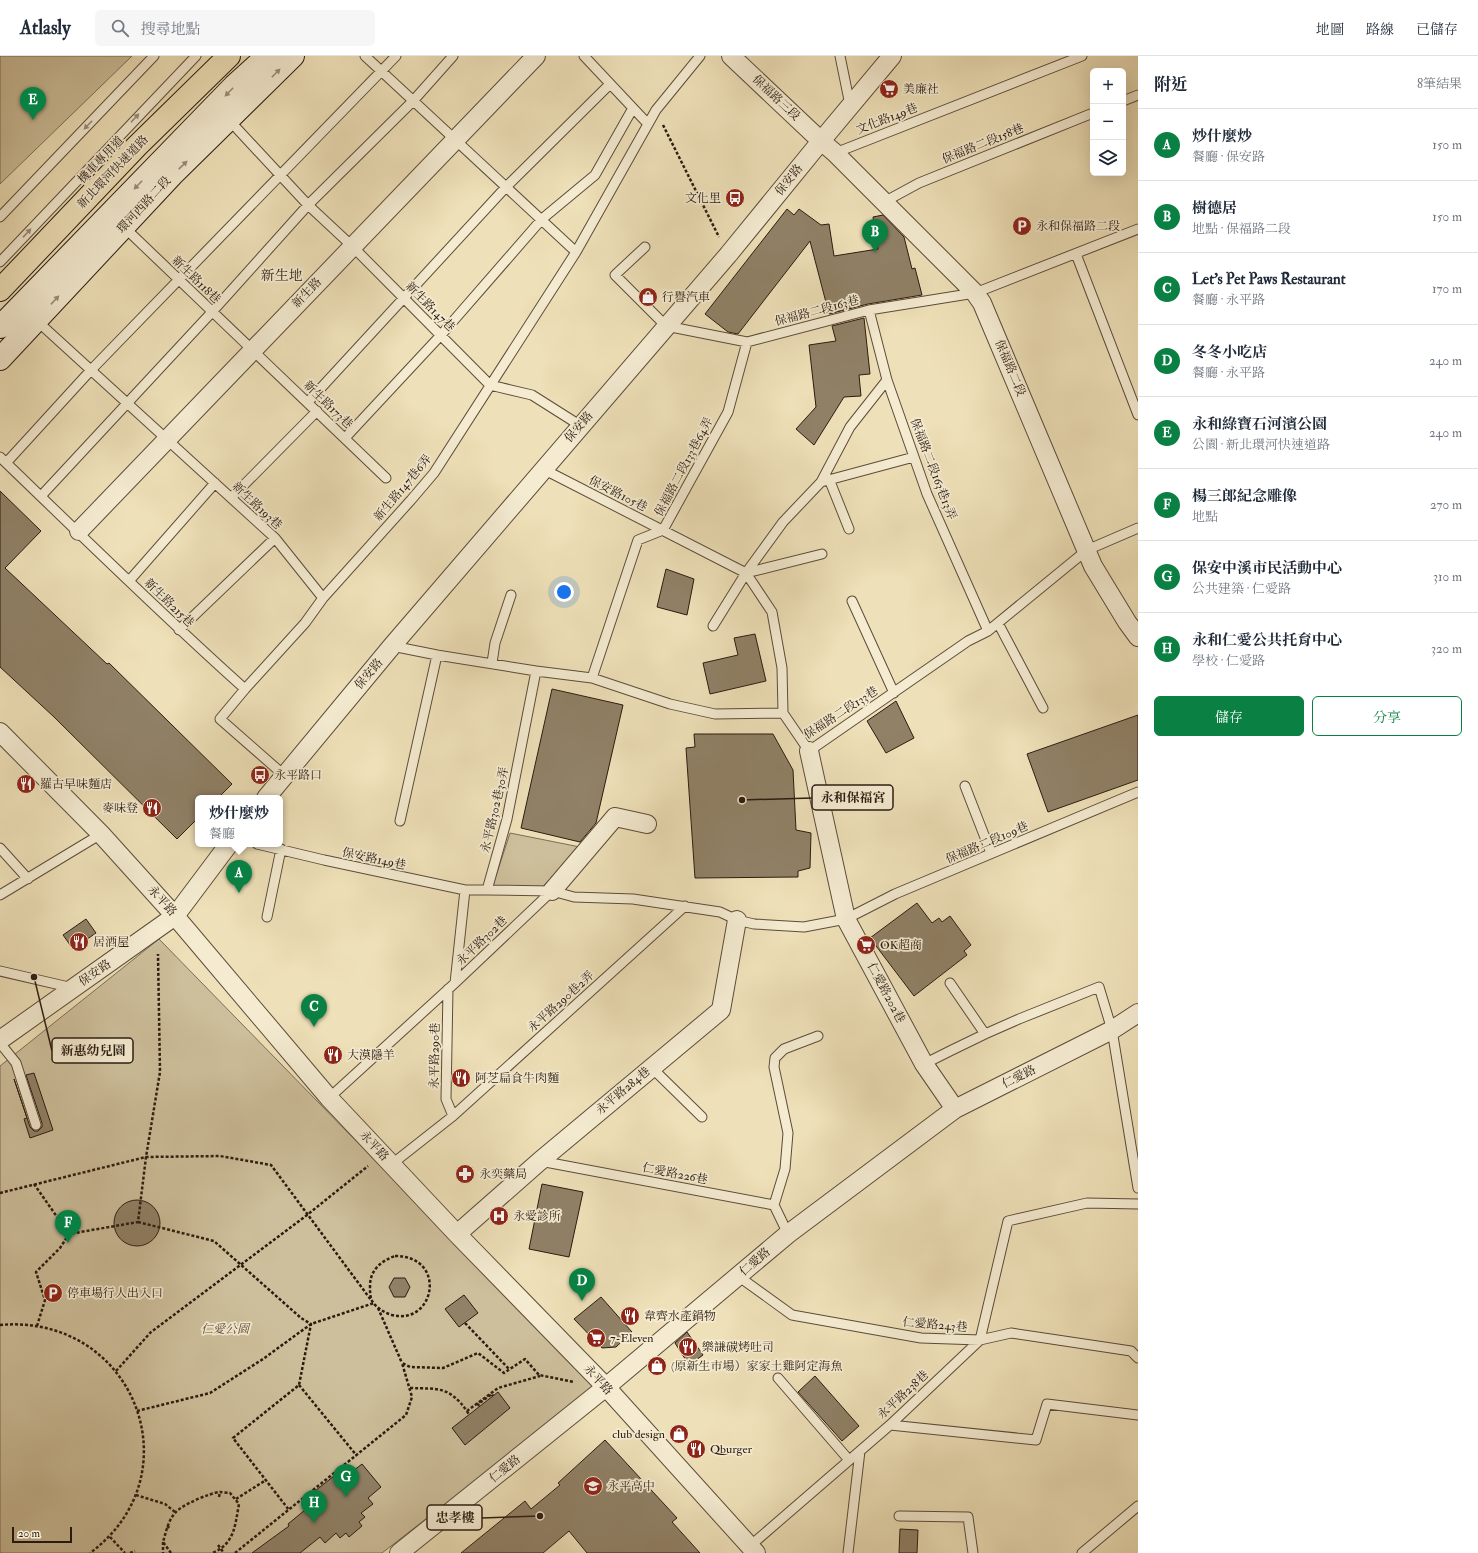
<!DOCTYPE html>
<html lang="zh-TW">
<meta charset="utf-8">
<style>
:root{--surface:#fff;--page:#f6f6f7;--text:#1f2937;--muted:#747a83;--line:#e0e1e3;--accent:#0b8043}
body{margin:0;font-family:"IM FELL Double Pica","Noto Serif TC",serif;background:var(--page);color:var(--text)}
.controls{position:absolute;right:12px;top:12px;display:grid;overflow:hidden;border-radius:6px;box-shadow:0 4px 16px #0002}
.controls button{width:36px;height:36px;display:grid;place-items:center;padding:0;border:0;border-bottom:1px solid var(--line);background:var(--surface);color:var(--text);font:20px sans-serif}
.scale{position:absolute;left:12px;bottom:10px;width:60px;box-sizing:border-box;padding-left:4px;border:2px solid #2b1b10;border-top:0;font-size:11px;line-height:14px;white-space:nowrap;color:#2b1b10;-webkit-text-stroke:3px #f4ebd1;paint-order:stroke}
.you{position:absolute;left:564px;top:536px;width:14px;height:14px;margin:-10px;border:3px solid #fff;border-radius:50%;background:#1a73e8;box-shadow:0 0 0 6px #1a73e833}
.badge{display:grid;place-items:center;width:26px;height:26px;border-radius:50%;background:var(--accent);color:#fff;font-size:13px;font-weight:700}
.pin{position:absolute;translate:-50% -33px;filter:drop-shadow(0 1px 2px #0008)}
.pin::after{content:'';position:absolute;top:21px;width:14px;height:12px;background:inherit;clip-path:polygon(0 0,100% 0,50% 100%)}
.popup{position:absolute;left:195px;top:739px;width:88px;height:52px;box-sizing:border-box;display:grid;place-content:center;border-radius:6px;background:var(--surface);filter:drop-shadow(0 1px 3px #0005);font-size:13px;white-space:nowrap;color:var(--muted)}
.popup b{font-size:15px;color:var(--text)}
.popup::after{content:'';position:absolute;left:50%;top:100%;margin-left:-8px;border:8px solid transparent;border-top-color:var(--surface)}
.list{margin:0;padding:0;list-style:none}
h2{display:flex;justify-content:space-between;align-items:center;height:52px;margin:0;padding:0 16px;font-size:17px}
h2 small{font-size:13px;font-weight:400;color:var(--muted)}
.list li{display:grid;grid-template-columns:26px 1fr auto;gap:12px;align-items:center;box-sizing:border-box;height:72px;padding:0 16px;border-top:1px solid var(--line)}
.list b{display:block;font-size:15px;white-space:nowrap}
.list p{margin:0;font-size:13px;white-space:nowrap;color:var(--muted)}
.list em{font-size:13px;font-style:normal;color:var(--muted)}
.actions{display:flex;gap:8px;padding:12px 16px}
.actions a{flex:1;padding:9px 0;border:1px solid var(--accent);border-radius:6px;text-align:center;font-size:14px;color:var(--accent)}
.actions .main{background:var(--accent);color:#fff}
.icon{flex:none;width:22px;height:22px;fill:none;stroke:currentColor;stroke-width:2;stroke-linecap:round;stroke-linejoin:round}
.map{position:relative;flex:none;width:1138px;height:1497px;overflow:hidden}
header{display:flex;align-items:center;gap:24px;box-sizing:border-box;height:56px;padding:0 20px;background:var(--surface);border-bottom:1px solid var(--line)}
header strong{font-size:19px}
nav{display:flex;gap:22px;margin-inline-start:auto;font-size:14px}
.search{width:280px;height:36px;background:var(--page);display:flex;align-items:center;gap:10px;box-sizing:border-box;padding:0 14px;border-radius:6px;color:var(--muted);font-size:15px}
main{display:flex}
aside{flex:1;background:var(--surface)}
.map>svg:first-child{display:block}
.green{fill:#cdbf9b;stroke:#7c6d56}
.building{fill:#908167;stroke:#2b1b10}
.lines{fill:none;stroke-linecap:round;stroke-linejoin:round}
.lane-casing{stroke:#5c4c3a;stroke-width:11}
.street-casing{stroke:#5c4c3a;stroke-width:20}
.secondary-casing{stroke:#2b1b10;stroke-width:24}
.highway-casing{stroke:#2b1b10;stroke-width:24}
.path{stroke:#2b1b10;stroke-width:2.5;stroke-dasharray:3 2;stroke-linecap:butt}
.lane{stroke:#f4ebd1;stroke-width:9}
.street{stroke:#f4ebd1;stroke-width:18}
.secondary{stroke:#f4ebd1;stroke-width:22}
.highway{stroke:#eee0b8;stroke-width:22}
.oneway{fill:#9a8d7a}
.labels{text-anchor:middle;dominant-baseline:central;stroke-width:3.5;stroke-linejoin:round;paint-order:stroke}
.poi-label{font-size:12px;fill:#2b1b10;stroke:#f4ebd1;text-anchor:start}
.street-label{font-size:12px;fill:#2b1b10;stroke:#f4ebd1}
.park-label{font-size:12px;font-style:italic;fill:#5c4c3a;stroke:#f4ebd1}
.quarter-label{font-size:14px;fill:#2b1b10;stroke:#f4ebd1}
.leader{fill:none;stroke:#2b1b10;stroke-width:1.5}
.callout-dot{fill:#2b1b10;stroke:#f4ebd1;stroke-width:1.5}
.callout{fill:#f4ebd1;stroke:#2b1b10;stroke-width:1.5}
.callout-label{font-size:13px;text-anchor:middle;font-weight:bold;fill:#2b1b10}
</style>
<header>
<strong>Atlasly</strong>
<div class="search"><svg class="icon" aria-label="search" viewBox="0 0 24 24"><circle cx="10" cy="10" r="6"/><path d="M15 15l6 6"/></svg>搜尋地點</div>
<nav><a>地圖</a><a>路線</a><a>已儲存</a></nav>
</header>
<main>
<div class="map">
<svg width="1138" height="1497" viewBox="0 0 1138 1497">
<rect width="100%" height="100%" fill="#eee0b8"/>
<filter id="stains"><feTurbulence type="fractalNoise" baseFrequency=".005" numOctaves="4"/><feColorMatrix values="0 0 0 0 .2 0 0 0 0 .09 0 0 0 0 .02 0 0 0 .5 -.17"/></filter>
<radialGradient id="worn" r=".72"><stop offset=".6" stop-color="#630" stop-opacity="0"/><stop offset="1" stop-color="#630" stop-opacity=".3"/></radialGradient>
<path class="green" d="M0 0H132L0 128Z
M510 777 580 791 536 838 493 829Z
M159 883 596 1331 382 1497H0V1010Z"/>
<path class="building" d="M787 153 794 159 799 153 821 169 829 168 834 200 878 193 873 161 883 159 904 181 912 213 915 212 922 239 868 248 829 258 810 185 738 278 728 276 705 258Z
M864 262 870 318 859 319 861 340 844 341 814 389 796 373 816 351 809 289 836 285 832 270Z
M0 435 41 475 5 512 107 608 109 607 232 728 218 742H198V762L177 783 54 661 0 611Z
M666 513 694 523 687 559 657 551Z
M755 578 766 625 710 638 703 607 738 599 734 582Z
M552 633 623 649 596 767 580 786 521 772Z
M896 645 914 682 886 697 867 665Z
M1138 659V724L1048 756 1027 698Z
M694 678H773L793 714 796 774 811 777 810 812 798 815V821L695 822 686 692 695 691Z
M917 847 932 867 939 862 942 866 950 860 971 889 964 895 967 899 914 940 870 882Z
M86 863 96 877 73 893 63 879Z
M34 1017 53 1074 30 1082 24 1063 27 1062 14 1023 30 1071 34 1075H38L42 1071V1067L26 1019Z
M542 1128 583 1136 569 1201 529 1193Z
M114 1167a23 23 0 1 1 46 0a23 23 0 1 1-46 0Z
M394 1222H405L410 1231 405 1241H394L389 1231Z
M464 1239 478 1257 459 1271 445 1253Z
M601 1241 632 1276 616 1291 602 1292 574 1263Z
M687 1276 703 1299 689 1309 675 1287Z
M815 1320 859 1370 842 1385 798 1336Z
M498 1336 510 1352 465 1389 452 1372Z
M605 1384 677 1462 672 1466 700 1497H587L569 1475 543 1497H461L525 1445 531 1453 560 1429 558 1427Z
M362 1408 381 1431 368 1442 373 1448 361 1457 365 1461 359 1466 362 1470 349 1481 346 1477 340 1482 336 1477 325 1487 320 1481 300 1497H252L289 1470 288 1468 311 1449 306 1442 334 1420 339 1426Z
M900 1473 918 1474 917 1497H899Z"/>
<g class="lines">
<g class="lane-casing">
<path id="lane" d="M365 0 576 196
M584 0 648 68
M840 0 850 49
M1123 45 1138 39
M229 64 308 149 352 190 490 329
M835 97 1082 0
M884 146 919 127 1093 57
M0 161 154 0
M124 171 386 422
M645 191 615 219 666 270 747 286 869 254 975 237 1138 173
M1076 198 1138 359
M0 206 196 0
M869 254 887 324 927 438 988 575
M36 264 275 482 323 542
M490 329 532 339 581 370
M308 346 506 131 610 28
M345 382 441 279 542 163 595 119 633 52
M0 401C81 479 161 558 245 633
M6 407 91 314 396 0
M543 413 746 517 783 466 821 426 914 401
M829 423 849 473
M821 426 850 371 887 324
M41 440 212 256 308 149 413 45 453 0
M231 442 317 355
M746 517 772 556 782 612 783 657
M746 517 822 498
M129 525 215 427
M852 545 894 637
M998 567 1043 652
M713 570 746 517
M179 574 275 482
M392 590 437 599 536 615 592 622 670 648 715 658 783 657 809 695 968 585 988 575 1087 494 1138 472
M492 607 495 587 511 539
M536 615 507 763 487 834 552 835
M592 622 638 484 663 474 728 356 747 286
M285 720 220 663 245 633 305 567 323 542 411 444 434 417 576 196 656 54 700 0
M965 730 991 797
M400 765 437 599
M257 788 324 804 465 834H487
M0 792 28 823
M0 839 101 778
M267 861 281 793
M0 915 73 932
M455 927 465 834
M448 933 446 1043 453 1060
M985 978 1019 963 1099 931 1112 974 1138 1132
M0 987 16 1007 36 1069
M924 1008 952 994 985 978 950 927
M652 1012 702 1061
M329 1042 455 927 552 835 574 841 633 843 720 856 737 864 754 868 804 871 846 863 895 838 1138 736
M540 1105 774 1149 788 1178
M392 1108 453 1060 685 850
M774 1149 785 1113 788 1077 774 1011 775 1002 784 993 818 980
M738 1220 792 1259 921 1282 980 1284 1011 1277 1131 1295 1138 1302
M778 1322 849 1404
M890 1369 1036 1384 1047 1348 1138 1359
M899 1460 968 1461 973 1497
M750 1490 890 1369 980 1284 1008 1165 1087 1147 1138 1148
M848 1497 860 1395
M1082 1497 1138 1450"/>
</g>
<g class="street-casing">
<path id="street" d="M731 0 821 85 835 97 975 237 982 247 1093 510 1127 566 1138 581
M79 475 536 0
M0 676 101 778 175 860 329 1042 457 1178 606 1331 756 1497
M809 695 846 863 924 1008 955 1053
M266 742 392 590 728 199 821 85 892 0
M552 835 615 761 647 768
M0 984 175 860 229 788
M457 1178 540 1105 721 954 737 864
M399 1497 606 1331 788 1178 955 1053 1112 974 1138 957"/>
</g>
<g class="secondary-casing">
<path id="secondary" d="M0 271 234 30 267 0
M0 303 172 119 293 0"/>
</g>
<g class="highway-casing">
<path id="highway" d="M0 234 137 90 229 0"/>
</g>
<path class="path" d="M663 69 719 181
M34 1128 69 1178
M0 1137 146 1101 220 1100 271 1109 371 1244
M138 1166 214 1185 301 1262 311 1268 299 1329 233 1382 289 1454
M395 1200C448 1200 435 1270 392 1259 385 1257 379 1253 374 1248 370 1243 370 1237 370 1230 370 1214 381 1205 395 1200Z
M378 1252 402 1307
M465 1267 509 1313
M0 1269C133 1257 197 1418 90 1497
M37 1270 45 1244 36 1216 60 1192 69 1178 138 1166 146 1101 160 1016 158 898
M116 1315 151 1276 307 1159 368 1110
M299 1329 357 1400
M410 1332C438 1333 449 1330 467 1355L498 1332 540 1320
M479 1350 478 1348 492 1338 493 1340
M137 1355 210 1337 263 1303 311 1268 374 1247
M467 1355 469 1359
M136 1439 165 1448 175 1456
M219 1441 220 1436
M236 1443 266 1424
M167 1470 171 1473
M110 1481 125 1497
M163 1486V1497
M218 1489 224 1497
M130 1497 135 1495
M171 1497 163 1486C166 1476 168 1465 175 1457 181 1449 210 1437 220 1436 223 1436 227 1437 230 1437L239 1448C235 1469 235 1488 212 1497
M235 1497 406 1359 412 1341 402 1307 410 1311 443 1312 478 1297 504 1317 525 1303 539 1319 574 1326"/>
<use href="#lane" class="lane"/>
<use href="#street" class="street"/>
<use href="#secondary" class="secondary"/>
<use href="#highway" class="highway"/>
</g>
<defs><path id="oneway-solid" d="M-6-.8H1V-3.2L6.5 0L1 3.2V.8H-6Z"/></defs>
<g class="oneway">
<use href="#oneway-solid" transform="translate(276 17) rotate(-45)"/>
<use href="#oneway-solid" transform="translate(229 36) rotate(134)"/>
<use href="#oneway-solid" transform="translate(135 62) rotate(-47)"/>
<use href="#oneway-solid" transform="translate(88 69) rotate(134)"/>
<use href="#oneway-solid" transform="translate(183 109) rotate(-44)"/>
<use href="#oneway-solid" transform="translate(138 129) rotate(134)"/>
<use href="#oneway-solid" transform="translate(27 177) rotate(-47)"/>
<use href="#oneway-solid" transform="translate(55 244) rotate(-47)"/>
</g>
<defs>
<g id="supermarket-disc" transform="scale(1)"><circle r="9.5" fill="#8f2418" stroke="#f4ebd1"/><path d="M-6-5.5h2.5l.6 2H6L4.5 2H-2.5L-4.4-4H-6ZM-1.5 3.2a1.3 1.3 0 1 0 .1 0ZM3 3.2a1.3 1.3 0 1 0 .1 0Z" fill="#fff"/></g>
<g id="bus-disc" transform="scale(1)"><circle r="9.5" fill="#8f2418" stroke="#f4ebd1"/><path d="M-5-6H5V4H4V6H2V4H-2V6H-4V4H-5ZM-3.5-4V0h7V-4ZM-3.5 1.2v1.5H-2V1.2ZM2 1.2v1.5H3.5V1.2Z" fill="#fff"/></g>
<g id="parking-disc" transform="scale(1)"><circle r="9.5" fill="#8f2418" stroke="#f4ebd1"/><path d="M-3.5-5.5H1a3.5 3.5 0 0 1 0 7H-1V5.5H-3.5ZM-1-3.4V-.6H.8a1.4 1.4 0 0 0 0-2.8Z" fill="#fff"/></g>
<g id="shop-disc" transform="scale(1)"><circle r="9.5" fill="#8f2418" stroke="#f4ebd1"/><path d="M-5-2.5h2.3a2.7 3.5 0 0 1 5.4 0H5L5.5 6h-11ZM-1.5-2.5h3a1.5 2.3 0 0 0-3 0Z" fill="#fff"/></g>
<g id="restaurant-disc" transform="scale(1)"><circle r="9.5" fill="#8f2418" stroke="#f4ebd1"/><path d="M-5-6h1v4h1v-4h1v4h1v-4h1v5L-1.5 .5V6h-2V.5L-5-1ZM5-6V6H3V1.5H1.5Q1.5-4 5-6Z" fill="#fff"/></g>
<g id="pharmacy-disc" transform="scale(1)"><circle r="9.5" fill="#8f2418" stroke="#f4ebd1"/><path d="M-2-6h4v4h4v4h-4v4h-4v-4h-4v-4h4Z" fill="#fff"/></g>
<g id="hospital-disc" transform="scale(1)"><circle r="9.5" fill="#8f2418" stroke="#f4ebd1"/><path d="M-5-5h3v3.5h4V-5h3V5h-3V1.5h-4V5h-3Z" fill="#fff"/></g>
<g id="school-disc" transform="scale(1)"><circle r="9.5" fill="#8f2418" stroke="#f4ebd1"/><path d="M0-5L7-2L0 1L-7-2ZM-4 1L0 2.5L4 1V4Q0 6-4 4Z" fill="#fff"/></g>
</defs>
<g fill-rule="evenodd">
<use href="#supermarket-disc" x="889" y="33"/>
<use href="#bus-disc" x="735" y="142"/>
<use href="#parking-disc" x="1022" y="170"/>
<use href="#shop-disc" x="648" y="241"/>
<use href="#bus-disc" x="260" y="719"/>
<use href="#restaurant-disc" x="26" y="728"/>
<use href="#restaurant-disc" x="152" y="752"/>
<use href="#restaurant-disc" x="79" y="886"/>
<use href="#supermarket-disc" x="866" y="889"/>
<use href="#restaurant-disc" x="333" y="999"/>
<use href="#restaurant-disc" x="461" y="1022"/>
<use href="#pharmacy-disc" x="465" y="1118"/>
<use href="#hospital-disc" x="499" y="1160"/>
<use href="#parking-disc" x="53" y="1237"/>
<use href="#restaurant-disc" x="630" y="1260"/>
<use href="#supermarket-disc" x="596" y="1282"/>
<use href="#restaurant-disc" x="688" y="1291"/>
<use href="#shop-disc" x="657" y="1310"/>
<use href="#shop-disc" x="679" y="1378"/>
<use href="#restaurant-disc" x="696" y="1393"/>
<use href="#school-disc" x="593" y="1430"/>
</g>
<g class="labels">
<g class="poi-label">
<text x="903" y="33">美廉社</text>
<text x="721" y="142" text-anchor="end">文化里</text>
<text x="1036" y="170">永和保福路二段</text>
<text x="662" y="241">行譽汽車</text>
<text x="274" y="719">永平路口</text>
<text x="40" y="728">羅古早味麵店</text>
<text x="138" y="752" text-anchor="end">麥味登</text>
<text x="93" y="886">居酒屋</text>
<text x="880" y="889">OK超商</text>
<text x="347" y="999">大漠隱羊</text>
<text x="475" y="1022">阿芝扁食牛肉麵</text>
<text x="479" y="1118">永奕藥局</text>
<text x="513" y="1160">永愛診所</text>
<text x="67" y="1237">停車場行人出入口</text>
<text x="644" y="1260">韋齊水產鍋物</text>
<text x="610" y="1282">7-Eleven</text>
<text x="702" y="1291">樂謙碳烤吐司</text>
<text x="671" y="1310">(原新生市場）家家土雞阿定海魚</text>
<text x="665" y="1378" text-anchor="end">club design</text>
<text x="710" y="1393">Qburger</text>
<text x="607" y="1430">永平高中</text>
</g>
<g class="street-label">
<text transform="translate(776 42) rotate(43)">保福路三段</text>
<text transform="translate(887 63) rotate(-21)">文化路149巷</text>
<text transform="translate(983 88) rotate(-22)">保福路二段158巷</text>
<text transform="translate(101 104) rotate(-46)">機車專用道</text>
<text transform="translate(113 116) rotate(-46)">新北環河快速道路</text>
<text transform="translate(789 124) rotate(-51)">保安路</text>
<text transform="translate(144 149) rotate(-47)">環河西路二段</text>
<text transform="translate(196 224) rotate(44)">新生路118巷</text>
<text transform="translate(307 237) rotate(-46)">新生路</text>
<text transform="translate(430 251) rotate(45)">新生路147巷</text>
<text transform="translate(817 255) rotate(-15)">保福路二段163巷</text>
<text transform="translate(1010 312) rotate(67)">保福路二段</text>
<text transform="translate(328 349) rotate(44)">新生路173巷</text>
<text transform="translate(579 371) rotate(-49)">保安路</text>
<text transform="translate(684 411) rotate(-62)">保福路二段133巷64弄</text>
<text transform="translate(933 413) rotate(69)">保福路二段163巷13弄</text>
<text transform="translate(403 432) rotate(-50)">新生路147巷6弄</text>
<text transform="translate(618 438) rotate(27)">保安路105巷</text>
<text transform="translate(257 450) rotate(43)">新生路193巷</text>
<text transform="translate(169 547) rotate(44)">新生路215巷</text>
<text transform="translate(369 618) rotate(-50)">保安路</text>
<text transform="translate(841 657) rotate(-33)">保福路二段133巷</text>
<text transform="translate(495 754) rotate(-77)">永平路302巷30弄</text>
<text transform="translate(987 787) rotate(-23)">保福路二段109巷</text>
<text transform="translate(374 803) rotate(12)">保安路149巷</text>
<text transform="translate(162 845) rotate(48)">永平路</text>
<text transform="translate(482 885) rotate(-44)">永平路302巷</text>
<text transform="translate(95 917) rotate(-35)">保安路</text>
<text transform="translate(886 937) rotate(62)">仁愛路202巷</text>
<text transform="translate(561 946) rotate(-42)">永平路290巷2弄</text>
<text transform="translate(435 1000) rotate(-89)">永平路290巷</text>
<text transform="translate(1019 1021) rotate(-27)">仁愛路</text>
<text transform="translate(623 1035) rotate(-40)">永平路284巷</text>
<text transform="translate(374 1090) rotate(47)">永平路</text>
<text transform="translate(675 1118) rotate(11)">仁愛路226巷</text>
<text transform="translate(755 1206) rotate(-40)">仁愛路</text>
<text transform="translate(935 1269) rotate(5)">仁愛路243巷</text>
<text transform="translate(598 1324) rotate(47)">永平路</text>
<text transform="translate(903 1339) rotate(-43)">永平路238巷</text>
<text transform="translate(505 1413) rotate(-39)">仁愛路</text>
</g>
<g class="park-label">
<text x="225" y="1273">仁愛公園</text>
</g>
<g class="quarter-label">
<text x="282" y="219">新生地</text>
</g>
</g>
<path class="leader" d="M742 744L812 742M34 921L52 995M540 1460L482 1462"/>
<g class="callout-dot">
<circle cx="742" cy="744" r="4"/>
<circle cx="34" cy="921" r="4"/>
<circle cx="540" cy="1460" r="4"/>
</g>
<g class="callout">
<rect x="812" y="729" width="81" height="25" rx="4"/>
<rect x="52" y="982" width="81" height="25" rx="4"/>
<rect x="427" y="1449" width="55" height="25" rx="4"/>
</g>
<g class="callout-label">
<text x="853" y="746">永和保福宮</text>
<text x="93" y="999">新惠幼兒園</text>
<text x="455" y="1466">忠孝樓</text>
</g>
<rect width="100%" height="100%" filter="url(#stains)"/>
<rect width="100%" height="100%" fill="url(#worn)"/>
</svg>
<div class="controls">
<button>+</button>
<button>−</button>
<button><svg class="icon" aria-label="layers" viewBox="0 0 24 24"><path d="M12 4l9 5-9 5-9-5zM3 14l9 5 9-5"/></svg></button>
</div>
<div class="scale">20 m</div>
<div class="you"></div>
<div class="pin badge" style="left:239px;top:837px">A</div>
<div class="popup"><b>炒什麼炒</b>餐廳</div>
<div class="pin badge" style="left:875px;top:196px">B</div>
<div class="pin badge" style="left:314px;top:971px">C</div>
<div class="pin badge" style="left:582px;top:1245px">D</div>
<div class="pin badge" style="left:33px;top:64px">E</div>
<div class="pin badge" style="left:68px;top:1187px">F</div>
<div class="pin badge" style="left:346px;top:1441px">G</div>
<div class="pin badge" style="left:314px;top:1467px">H</div>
</div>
<aside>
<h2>附近<small>8筆結果</small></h2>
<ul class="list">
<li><span class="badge">A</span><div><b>炒什麼炒</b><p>餐廳 · 保安路</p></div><em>150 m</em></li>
<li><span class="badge">B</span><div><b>樹德居</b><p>地點 · 保福路二段</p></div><em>150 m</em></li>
<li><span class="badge">C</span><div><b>Let's Pet Paws Restaurant</b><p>餐廳 · 永平路</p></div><em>170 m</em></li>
<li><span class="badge">D</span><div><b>冬冬小吃店</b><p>餐廳 · 永平路</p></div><em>240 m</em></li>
<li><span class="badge">E</span><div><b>永和綠寶石河濱公園</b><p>公園 · 新北環河快速道路</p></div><em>240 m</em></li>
<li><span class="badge">F</span><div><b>楊三郎紀念雕像</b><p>地點</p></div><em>270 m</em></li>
<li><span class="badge">G</span><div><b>保安中溪市民活動中心</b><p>公共建築 · 仁愛路</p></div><em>310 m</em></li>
<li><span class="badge">H</span><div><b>永和仁愛公共托育中心</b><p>學校 · 仁愛路</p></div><em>320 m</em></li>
</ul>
<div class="actions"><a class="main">儲存</a><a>分享</a></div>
</aside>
</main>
